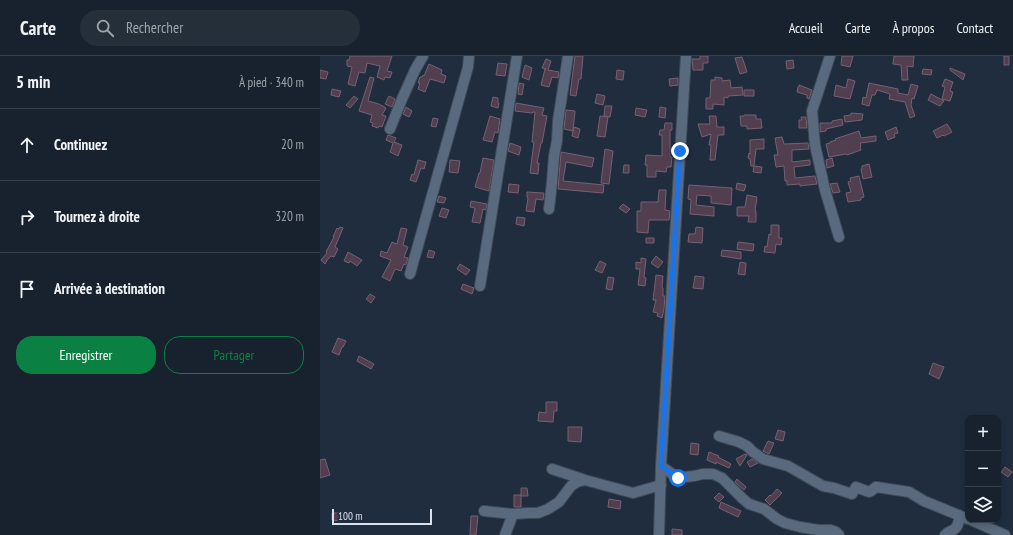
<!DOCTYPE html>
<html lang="fr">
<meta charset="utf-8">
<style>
:root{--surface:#17222e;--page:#242f3a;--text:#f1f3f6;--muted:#9ea4aa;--line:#363f4a;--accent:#0b8043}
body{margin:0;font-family:"PT Sans Narrow",sans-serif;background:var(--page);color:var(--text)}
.controls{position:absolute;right:12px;bottom:12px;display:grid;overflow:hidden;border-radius:8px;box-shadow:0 2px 6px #0003}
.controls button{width:36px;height:36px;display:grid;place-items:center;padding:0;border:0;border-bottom:1px solid var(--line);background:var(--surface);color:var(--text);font:20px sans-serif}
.scale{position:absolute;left:12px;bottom:10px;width:100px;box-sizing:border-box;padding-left:4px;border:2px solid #d8e1ed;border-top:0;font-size:11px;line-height:14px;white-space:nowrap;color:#d8e1ed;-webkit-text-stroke:3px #1f2d3e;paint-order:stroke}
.stop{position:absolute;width:12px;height:12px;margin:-9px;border:3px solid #1a73e8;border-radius:50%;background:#fff}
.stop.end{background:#1a73e8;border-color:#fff;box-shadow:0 1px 4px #0008}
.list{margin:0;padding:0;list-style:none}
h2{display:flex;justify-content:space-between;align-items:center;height:52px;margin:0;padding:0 16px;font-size:17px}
h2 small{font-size:13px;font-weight:400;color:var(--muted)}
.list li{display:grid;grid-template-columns:26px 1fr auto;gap:12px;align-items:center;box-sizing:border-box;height:72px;padding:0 16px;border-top:1px solid var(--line)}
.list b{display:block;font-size:15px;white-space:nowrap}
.list em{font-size:13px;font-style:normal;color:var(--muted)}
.actions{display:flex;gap:8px;padding:12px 16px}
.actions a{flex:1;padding:9px 0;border:1px solid var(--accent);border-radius:16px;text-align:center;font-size:14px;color:var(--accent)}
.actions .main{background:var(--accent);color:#fff}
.icon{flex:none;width:22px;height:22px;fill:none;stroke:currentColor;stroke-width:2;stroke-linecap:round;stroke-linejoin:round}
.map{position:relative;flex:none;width:693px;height:479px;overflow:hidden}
header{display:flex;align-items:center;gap:24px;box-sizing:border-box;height:56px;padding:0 20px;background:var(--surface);border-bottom:1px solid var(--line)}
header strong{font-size:19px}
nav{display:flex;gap:22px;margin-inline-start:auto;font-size:14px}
.search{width:280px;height:36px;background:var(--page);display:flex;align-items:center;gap:10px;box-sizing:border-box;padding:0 14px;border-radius:22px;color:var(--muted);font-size:15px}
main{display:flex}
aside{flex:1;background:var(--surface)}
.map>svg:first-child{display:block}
.building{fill:#513e4e;stroke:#766172}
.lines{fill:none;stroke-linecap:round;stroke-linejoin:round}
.minor-casing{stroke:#3e4a58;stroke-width:12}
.minor{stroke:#5a6a7e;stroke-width:10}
.route{stroke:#1a73e8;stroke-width:5}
</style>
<header>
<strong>Carte</strong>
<div class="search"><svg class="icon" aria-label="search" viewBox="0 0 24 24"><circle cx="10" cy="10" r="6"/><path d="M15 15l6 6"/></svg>Rechercher</div>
<nav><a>Accueil</a><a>Carte</a><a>À propos</a><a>Contact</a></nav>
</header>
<main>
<aside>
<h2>5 min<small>À pied · 340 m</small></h2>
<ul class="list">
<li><svg class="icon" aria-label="ahead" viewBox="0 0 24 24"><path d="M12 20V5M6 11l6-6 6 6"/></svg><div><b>Continuez</b></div><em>20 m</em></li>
<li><svg class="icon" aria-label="right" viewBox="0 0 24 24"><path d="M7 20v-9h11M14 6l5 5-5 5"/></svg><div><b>Tournez à droite</b></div><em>320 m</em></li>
<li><svg class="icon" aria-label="arrive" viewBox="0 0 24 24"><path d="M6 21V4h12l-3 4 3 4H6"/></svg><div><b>Arrivée à destination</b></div></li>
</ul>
<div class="actions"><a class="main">Enregistrer</a><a>Partager</a></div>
</aside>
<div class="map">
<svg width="693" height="479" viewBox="0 0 693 479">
<rect width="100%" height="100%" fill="#1f2d3e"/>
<path class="building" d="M30 0H72L67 15 72 16 70 22 65 21 64 24 57 21 60 10 47 7 45 17 39 16 35 30 28 28 32 11 27 10V4H29Z
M255 0H263L261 23H259L256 40 250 39Z
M380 0H388V7H383V14H373L372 3H380Z
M522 0H533L530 11 521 9Z
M574 0H594L593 11 587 10 588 24H582L581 9 573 8Z
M684 0H689V9H684Z
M422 1 427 16 420 18 415 2Z
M226 3 231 5 228 14 239 16 238 22 232 21 229 31 221 29 225 13H226L222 12Z
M473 4 474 12 467 13 466 5Z
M178 7 187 8 185 20 176 19Z
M109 8 122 14 121 18 126 20 124 27 110 23 105 36 98 33 100 27H98L100 21H102L103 19 104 20Z
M205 9 212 12 209 24 202 21Z
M630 12 645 18 643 24 630 14Z
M603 13 612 14 611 19 602 18Z
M0 14 8 16 6 23 0 22Z
M297 14 304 15 303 24 296 23Z
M50 21 54 22 48 45 59 48 66 52 62 59 66 60 62 71 59 70 58 72 52 70 53 67 50 66 52 59 39 55Z
M395 21 402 22V25L410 24 411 32 422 31 423 39 408 40V42L404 41V49L393 48V53H386V42H390L391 24H395Z
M358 22V29L350 30 349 23Z
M528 23 535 25 530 43 514 40 516 29 526 32Z
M625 23 633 26 630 35 633 36 630 45 622 43 625 31 622 30Z
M199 27 204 28 202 39 198 38Z
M549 27 578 33V37L588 39 591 28 598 30 594 43 592 42 591 49 595 60 590 62 585 46 569 43 570 38 557 34 555 39H552L549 50 542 48 543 41 546 42Z
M479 29 492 34 489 43 487 42V39L477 36 478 31H479Z
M12 33 21 35 19 41 11 39Z
M424 34H434V40H424Z
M277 38 285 40 283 49 275 47Z
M611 38 624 45 620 50 608 44Z
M34 40 38 43 30 52 26 49Z
M69 40 75 43 72 51 65 48Z
M173 41 178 42V47H179L178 52 171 50Z
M196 47 224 52 222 59 227 60 222 87H221L217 107H219L218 118 210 117 214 86H212L215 56H213L212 57 195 55Z
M285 50H292L290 61 284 60Z
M86 51 92 55 89 61 83 58Z
M340 51 346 52 345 62 339 61Z
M316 52 327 54 325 61 315 59Z
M246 54 255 55 253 75 244 73Z
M531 57 543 58 542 64 525 66 524 60 531 59Z
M424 59H436V63H441L442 72 427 73V70H421L420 60H424Z
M170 60 180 63 178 77 175 76 172 86 163 84Z
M280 60 288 61 285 81 277 80Z
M389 60H396L397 71H404V79H398L395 104H390L391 89H389L391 78 382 81 378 68H390Z
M481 61H486L487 72H479V64H482Z
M113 62 118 63 116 71 111 70Z
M522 63 523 69 506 73V75L500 76V67H512V65Z
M345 67H352V74H350V101H352L351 111H347L346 116 336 115V121H327V109H325L326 99 342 100V79H339L340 74H344Z
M627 68 632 76 624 80 623 79 617 82 613 75Z
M254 71 260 73 258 82 252 80Z
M576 71 578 77 574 78 575 81 568 84 565 76Z
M539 75 541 82 556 80V85L540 87 541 90 540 91 541 94 527 99 526 98 509 101 506 88 510 87V86L516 84 515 83Z
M68 79 76 82 74 86 82 89 78 100 70 96 73 87 66 84Z
M462 81 464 88 488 87 489 93 472 94V106L490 104V109L474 111 475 122 495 120 497 128 480 130V128L467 129V125H465L464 110 456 111 454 99H458L455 82Z
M444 83V93H436L434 110 442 111 441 117 433 116 434 110H431L430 103 428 102 429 97 430 98V84Z
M190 87 201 91 199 99 188 95Z
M285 93 293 95 289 128 281 127Z
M241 96 274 102 272 111 246 106 243 125 284 129 283 137 238 133Z
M163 102 174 104 169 135 155 131 159 117H160Z
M512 102 514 110 507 112 506 104Z
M98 104 106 106 104 113 101 112 96 126 90 124 92 118 94 119Z
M130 104 140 105 138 117 129 116Z
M549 108 552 121 543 123 541 113H542V110Z
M304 109H309V117H303Z
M539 120 544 141 541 142V144L528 146 526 137 531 136 528 126 531 125 530 122Z
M417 127 426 129 424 135 416 133Z
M517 127 520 136 513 137 510 128Z
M189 128 199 129 198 137 188 136Z
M369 129 412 132 411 149 391 147V140L377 139 376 149 394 151V160L370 158 371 144 368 143Z
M339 134H346L345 154 350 155 349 164H329L328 177 317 176V155H321V146H338Z
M207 136 224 137 223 144 216 143 214 156 206 155 208 142 207 141Z
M427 139 437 141 435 155H436V166H428L429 160H417V151H425Z
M119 140 126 142 124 147 117 146Z
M151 145 167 148 166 154 163 153 160 167 152 166 155 152 150 151Z
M303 148 310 153 306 157 299 152Z
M122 152 129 154 126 162 119 160Z
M197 161 205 162 204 170 196 168Z
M451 169H459V182H462L461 189 456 188 455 197 444 196 445 190 447 191 449 178 451 179Z
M20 171 23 172 15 191 18 193 14 201 11 200 8 203 5 208 1 204 7 197 6 196 14 181H13L17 172 18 173Z
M376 171 383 172 382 187 368 186 369 178H375Z
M81 172 87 173 83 189 88 191 84 201 88 202 86 209 84 208 81 215 75 213 70 225 62 221 71 204 60 200 61 195 67 197 72 186 77 188Z
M326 182H334V187H326Z
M418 186 434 188 433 195 417 193Z
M109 194 115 196 113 202 107 201Z
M402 194 421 196V203L401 200Z
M28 196 42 204 37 210 30 205 29 207 24 205Z
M336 200 343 206 338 212 331 207Z
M321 202 326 203 324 221 326 222 325 230 318 229 320 213H316V206L321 207Z
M280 205 286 208 282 217 275 214Z
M420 206 426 207 425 219 418 218Z
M140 208 150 214 146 219 137 213Z
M336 219 343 220 342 231 343 232V240H345L344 253 342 262 337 260 338 257 333 256 336 244H333Z
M375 220 384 221 383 233 373 232Z
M288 221 294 222 292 234 286 233Z
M143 228 154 232 152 238 141 233Z
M50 238 55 241 51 247 46 243Z
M18 282 26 285 23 291H22L19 299 12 296Z
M39 300 54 308 51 313 37 305Z
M613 307 624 311 619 323 609 318Z
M226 346H237V355H234L233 366 218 365 219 356 226 357Z
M248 371H262L261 386 248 385Z
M458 374 465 376 463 385 455 383Z
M448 385 454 387 449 398 443 395Z
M371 387 379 388 378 399 370 398Z
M389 396 399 400 398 401 411 408 409 412 396 406V408L387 404Z
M425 398 427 399 420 410 416 403Z
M5 403 10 419 0 422V404Z
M432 403 438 407 430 411 427 406Z
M685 411 692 416 688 421 681 416Z
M417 423 426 431 424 434 415 426Z
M201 432H207L208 440H201Z
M457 433 462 437 450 449 445 444 450 439 451 440Z
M399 437 404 441 399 446 394 442Z
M194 439H201V451H194Z
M289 443 301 445 300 453 288 451Z
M401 446 421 455 418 461 399 452Z
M12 457H20V465L12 464Z
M151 460H158L156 479H150Z
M352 473 362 474V479H352Z"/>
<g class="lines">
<g class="minor-casing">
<path id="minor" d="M510 0 492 55 495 89 505 134 519 181
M70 73 82 43 95 14 103 0
M229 153 232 126 234 100 237 85 238 65 248 0
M90 218 148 11 149 0
M160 230 197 0
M399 380 419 386 427 390 433 396 443 403 468 410 503 430 514 432 532 438 536 431 549 436 551 435 556 431 589 436 604 445 648 463
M341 410 358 422 364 421 374 420 383 418H393L402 422 422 442 429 448 444 453 457 463 465 467 480 471 498 474H511L516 476 519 479
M232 413 265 424 313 437 341 429
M164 455 193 458 209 457H218L228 453 239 446 251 430 257 426 265 424
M651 464 685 479
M185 479 193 458
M339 479 341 410 366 0
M625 479C627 476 630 476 633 474 639 471 639 464 639 459"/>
</g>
<use href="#minor" class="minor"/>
</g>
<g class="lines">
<path class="route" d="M358 422 341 410 360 95"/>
</g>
</svg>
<div class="controls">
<button>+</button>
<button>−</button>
<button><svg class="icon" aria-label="layers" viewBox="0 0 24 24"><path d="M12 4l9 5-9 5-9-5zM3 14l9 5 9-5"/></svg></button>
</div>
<div class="scale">100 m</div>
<div class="stop" style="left:358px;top:422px"></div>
<div class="stop end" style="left:360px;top:95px"></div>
</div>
</main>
